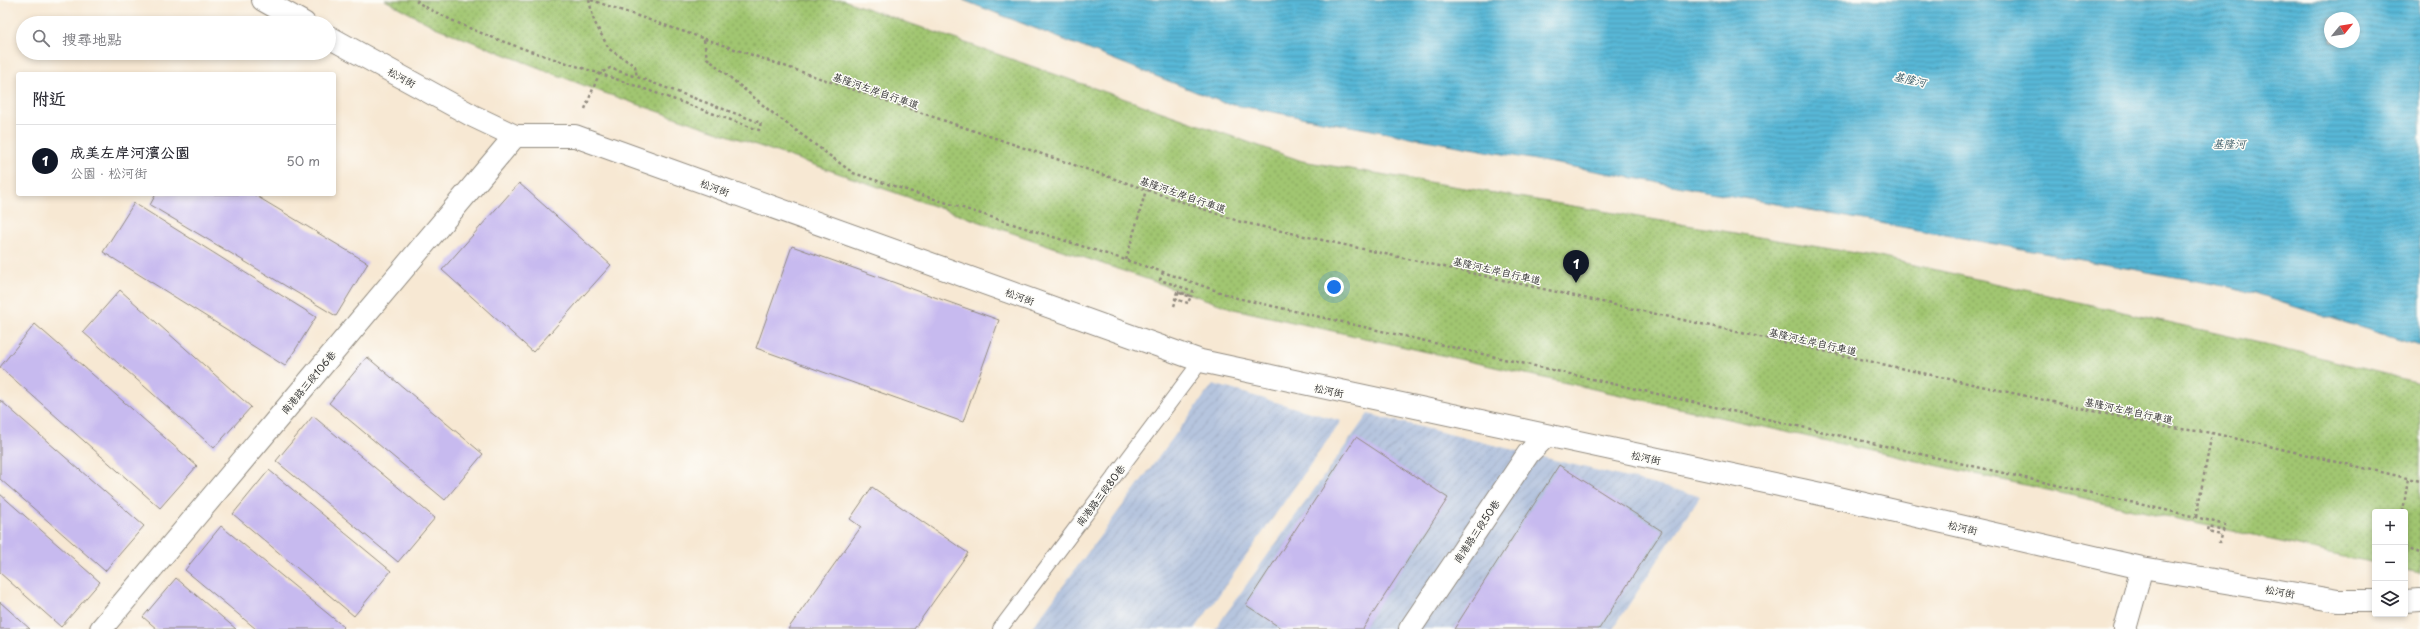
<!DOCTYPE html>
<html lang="zh-TW">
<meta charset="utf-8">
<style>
:root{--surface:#fff;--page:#f7f7f7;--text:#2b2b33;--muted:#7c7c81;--line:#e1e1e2;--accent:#111827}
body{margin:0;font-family:"Playpen Sans","LXGW WenKai TC",sans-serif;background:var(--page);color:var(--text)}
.controls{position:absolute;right:12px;bottom:12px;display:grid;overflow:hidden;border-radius:4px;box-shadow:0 2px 6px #0003}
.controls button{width:36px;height:36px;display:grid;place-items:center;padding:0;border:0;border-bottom:1px solid var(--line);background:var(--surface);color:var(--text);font:20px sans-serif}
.compass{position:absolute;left:2324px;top:12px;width:36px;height:36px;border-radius:50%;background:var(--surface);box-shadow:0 2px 6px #0003;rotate:60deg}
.you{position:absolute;left:1334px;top:287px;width:14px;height:14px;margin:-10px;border:3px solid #fff;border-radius:50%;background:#1a73e8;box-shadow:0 0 0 6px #1a73e833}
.badge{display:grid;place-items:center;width:26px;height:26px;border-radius:50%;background:var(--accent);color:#fff;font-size:13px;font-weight:700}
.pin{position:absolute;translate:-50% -33px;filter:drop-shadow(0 1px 2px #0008)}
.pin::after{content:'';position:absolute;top:21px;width:14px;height:12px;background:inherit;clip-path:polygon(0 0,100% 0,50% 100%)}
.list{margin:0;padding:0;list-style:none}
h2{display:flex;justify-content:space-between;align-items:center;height:52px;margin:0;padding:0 16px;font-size:17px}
h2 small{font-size:13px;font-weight:400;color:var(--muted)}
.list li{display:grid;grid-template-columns:26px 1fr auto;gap:12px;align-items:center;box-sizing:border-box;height:72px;padding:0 16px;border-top:1px solid var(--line)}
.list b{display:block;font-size:15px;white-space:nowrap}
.list p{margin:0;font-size:13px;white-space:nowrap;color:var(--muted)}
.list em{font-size:13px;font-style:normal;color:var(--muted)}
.icon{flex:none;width:22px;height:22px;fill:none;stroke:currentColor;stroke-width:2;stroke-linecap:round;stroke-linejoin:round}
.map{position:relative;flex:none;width:2420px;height:629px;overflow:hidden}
.search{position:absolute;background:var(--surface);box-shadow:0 2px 6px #0003;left:16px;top:16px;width:320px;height:44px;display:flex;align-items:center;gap:10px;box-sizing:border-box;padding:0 14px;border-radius:22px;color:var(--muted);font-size:15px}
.panel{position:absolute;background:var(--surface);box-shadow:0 2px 6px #0003;left:16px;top:72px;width:320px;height:124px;border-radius:4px}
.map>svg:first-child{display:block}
.industrial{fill:url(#industrial-furrows)}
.park{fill:url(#park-dots);stroke:#66784e}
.water{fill:url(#water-rules);stroke:#427281;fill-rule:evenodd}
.building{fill:#c7baef}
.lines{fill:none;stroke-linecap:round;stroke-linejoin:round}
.service-casing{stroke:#918a7f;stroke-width:16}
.minor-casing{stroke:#918a7f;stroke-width:24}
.path{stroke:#918a7f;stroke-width:2.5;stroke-dasharray:3 3;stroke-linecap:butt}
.service{stroke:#fff;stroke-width:14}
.minor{stroke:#fff;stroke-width:22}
.path-bridge{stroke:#918a7f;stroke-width:2.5;stroke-dasharray:3 3;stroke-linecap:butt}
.labels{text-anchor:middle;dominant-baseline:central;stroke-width:3;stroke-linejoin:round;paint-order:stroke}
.street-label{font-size:10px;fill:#2b2b2b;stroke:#fdfcf7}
.water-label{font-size:11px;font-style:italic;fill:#3b5c67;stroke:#fdfcf7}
</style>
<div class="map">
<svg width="2420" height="629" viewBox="0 0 2420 629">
<defs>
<pattern id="industrial-furrows" width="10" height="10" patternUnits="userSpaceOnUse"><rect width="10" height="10" fill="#b6c5de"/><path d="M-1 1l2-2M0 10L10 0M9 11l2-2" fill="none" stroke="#9da9bf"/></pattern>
<pattern id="park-dots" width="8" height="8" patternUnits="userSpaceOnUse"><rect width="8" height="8" fill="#a1c671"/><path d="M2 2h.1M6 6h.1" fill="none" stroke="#83a15d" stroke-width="1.8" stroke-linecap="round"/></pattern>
<pattern id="water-rules" width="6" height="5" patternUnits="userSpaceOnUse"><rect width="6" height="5" fill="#58b8d7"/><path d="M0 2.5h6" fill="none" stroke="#4996af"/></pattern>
</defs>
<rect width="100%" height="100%" fill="#fdfcf7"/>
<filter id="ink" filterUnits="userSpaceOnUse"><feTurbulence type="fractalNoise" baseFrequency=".025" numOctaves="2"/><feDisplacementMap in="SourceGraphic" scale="8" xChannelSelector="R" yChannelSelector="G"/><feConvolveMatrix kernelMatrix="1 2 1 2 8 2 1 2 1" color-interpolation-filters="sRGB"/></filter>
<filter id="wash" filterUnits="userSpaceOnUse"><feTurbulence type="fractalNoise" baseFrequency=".012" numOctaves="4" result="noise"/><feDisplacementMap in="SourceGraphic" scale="16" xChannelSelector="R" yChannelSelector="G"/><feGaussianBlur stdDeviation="0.9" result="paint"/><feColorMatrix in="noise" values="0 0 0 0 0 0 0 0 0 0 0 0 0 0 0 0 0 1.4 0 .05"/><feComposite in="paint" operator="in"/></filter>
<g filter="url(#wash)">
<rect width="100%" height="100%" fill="#f7e8d3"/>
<path class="industrial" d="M1213 384 1341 421 1195 629H1031Z
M1368 414 1700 496 1613 629H1215Z"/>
<path class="park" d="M385 0H843L1302 161 1879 257 2291 350 2420 383V573L2405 570V512H2375V563L1234 309 593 89 435 27Z"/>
<path class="water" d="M963 0H2420V346L2235 288 1224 103ZM2330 18H2354V42H2330Z"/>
<g id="blocks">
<path class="building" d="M519 183 611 265 533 352 442 270Z
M156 194H253L368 263 336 316 150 205Z
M134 203 316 317 285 366 103 252Z
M792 246 999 320 963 422 756 348Z
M120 290 251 407 214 448 83 332Z
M35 324 197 466 160 508 0 367Z
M367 357 483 454 445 500 329 403Z
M0 400 144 526 105 571 0 479Z
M313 416 435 518 398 562 276 461Z
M1356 437 1448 498 1363 629H1282L1246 605Z
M1559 465 1662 531 1599 629H1454Z
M269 470 391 571 354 616 233 514Z
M872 487 968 553 914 629H788L861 527 850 519Z
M0 494 100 582 61 627 0 573Z
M221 526 344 627 342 629H256L185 570Z
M176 578 236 629H157L143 617Z
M0 602 30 629H0Z"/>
</g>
</g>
<g filter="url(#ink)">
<use href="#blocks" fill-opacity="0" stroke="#918a7f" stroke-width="1"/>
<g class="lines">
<g class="service-casing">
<path id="service" d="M1000 629 1201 361"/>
</g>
<g class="minor-casing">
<path id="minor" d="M263 0 304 23
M329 37 473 116 515 136H575L1201 361 1830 496 2142 568 2338 601H2375
M2405 601 2420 600
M101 629 515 136
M1410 629 1528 454 1546 436
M2125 629 2142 568"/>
</g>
<path class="path" d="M418 0 417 2C474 35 536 53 598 73 652 91 705 111 759 130L761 123 637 77 635 66 609 49 594 21 589 0
M591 0 1241 222 2166 427 2212 433 2420 481
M704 40 707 58 770 111 853 173 1163 272 1237 298 2196 517 2225 525 2223 531 2209 527 2208 532 2221 535 2219 543
M585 109 599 74 610 68 636 77
M1126 260 1146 190
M1163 272 1160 280 1193 291 1191 297
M1174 306 1179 292 1191 296 1188 303
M2403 512 2408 478
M2196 517 2212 433
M2405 548 2420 553"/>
<use href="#service" class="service"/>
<use href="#minor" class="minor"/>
<path class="path-bridge" d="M1188 303 1175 299 1177 292 1191 297"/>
</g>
</g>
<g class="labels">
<g class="street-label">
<text transform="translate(402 77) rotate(29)">松河街</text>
<text transform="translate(876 90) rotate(19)">基隆河左岸自行車道</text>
<text transform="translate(715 187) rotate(20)">松河街</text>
<text transform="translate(1183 194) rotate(19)">基隆河左岸自行車道</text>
<text transform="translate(1497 270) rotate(13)">基隆河左岸自行車道</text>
<text transform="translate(1020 296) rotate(20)">松河街</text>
<text transform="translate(1813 341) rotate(13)">基隆河左岸自行車道</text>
<text transform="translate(308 382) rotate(-50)">南港路三段106巷</text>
<text transform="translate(1329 390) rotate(12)">松河街</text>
<text transform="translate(2129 410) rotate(12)">基隆河左岸自行車道</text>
<text transform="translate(1646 457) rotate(12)">松河街</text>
<text transform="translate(1100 495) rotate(-53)">南港路三段80巷</text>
<text transform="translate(1963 527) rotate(13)">松河街</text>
<text transform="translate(1476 531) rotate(-56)">南港路三段50巷</text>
<text transform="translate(2280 591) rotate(10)">松河街</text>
</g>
<g class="water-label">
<text transform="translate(1910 79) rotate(13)">基隆河</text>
<text x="2229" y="143">基隆河</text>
</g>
</g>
</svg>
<div class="controls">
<button>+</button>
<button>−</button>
<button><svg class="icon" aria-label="layers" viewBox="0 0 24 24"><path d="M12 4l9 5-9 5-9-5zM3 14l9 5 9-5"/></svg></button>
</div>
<svg class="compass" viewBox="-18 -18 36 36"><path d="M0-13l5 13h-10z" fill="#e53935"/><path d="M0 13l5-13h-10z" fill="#7c7c81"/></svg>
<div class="you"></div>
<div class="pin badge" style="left:1576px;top:283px">1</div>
<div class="search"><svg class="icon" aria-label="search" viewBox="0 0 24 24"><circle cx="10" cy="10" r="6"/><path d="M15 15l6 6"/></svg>搜尋地點</div>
<section class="panel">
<h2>附近<small></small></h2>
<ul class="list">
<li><span class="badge">1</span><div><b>成美左岸河濱公園</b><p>公園 · 松河街</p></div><em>50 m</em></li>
</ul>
</section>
</div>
